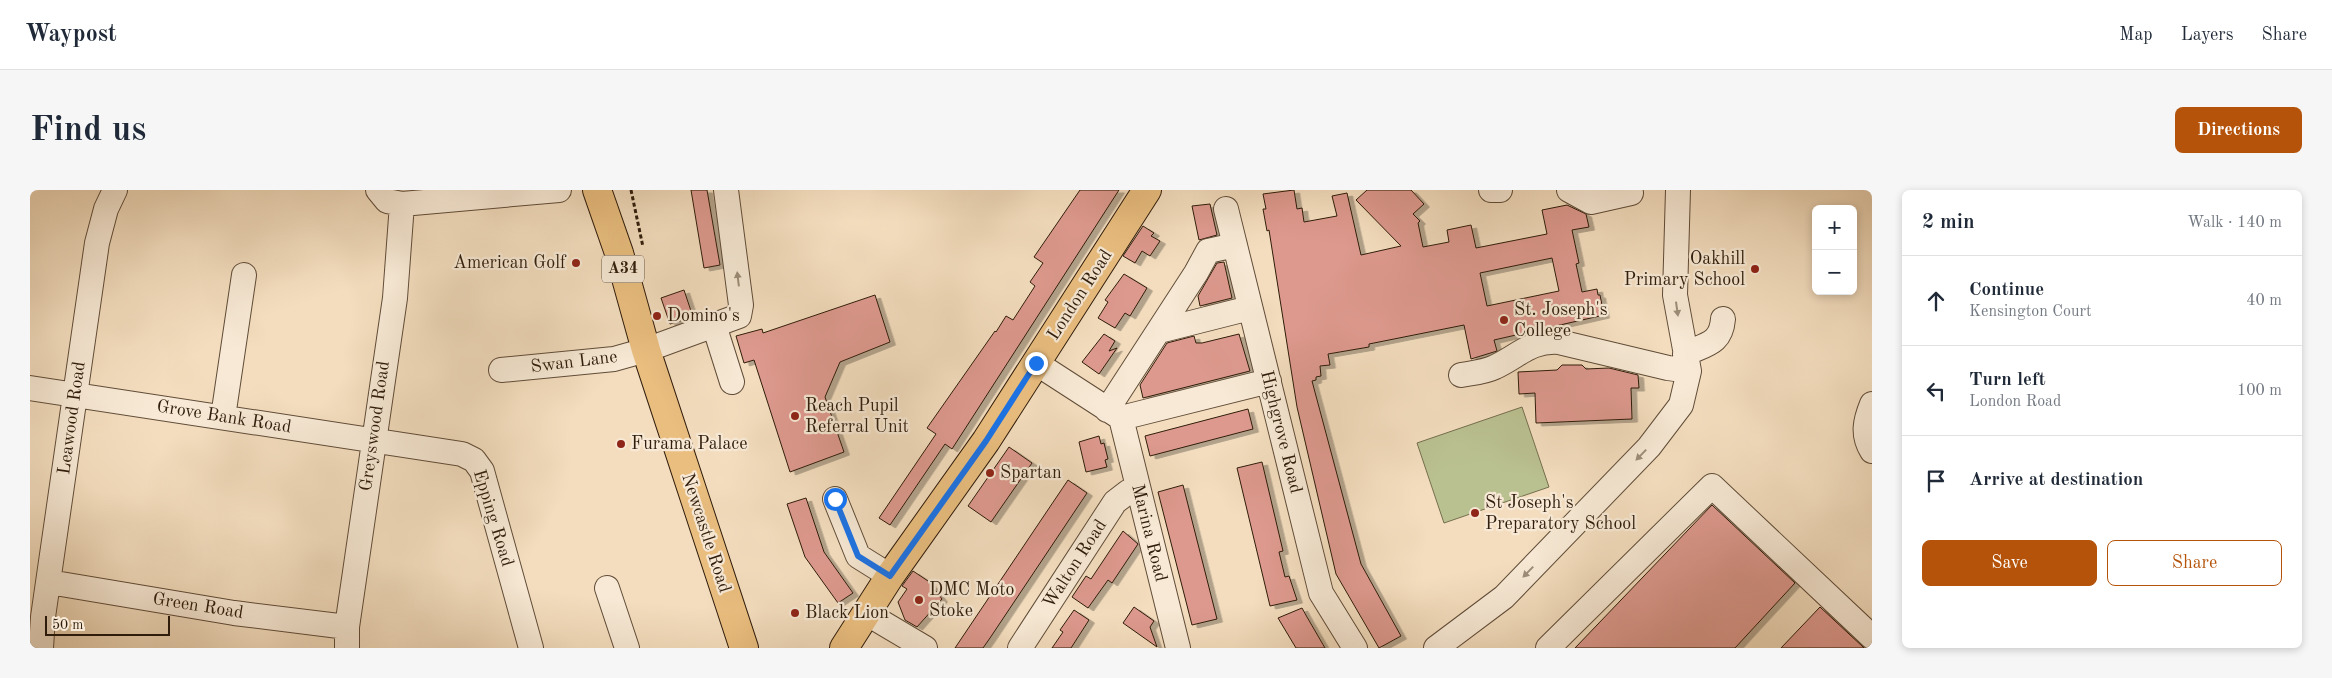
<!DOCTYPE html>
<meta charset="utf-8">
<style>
:root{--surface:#fff;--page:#f6f6f7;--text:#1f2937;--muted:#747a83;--line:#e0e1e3;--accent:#b45309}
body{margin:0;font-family:"Old Standard TT",serif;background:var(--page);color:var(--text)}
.controls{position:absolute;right:15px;top:15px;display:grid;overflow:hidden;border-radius:8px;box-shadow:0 2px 8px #0003}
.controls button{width:45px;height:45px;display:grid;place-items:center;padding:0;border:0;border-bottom:1px solid var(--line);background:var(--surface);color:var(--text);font:25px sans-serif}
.scale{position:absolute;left:15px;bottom:12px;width:125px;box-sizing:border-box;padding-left:5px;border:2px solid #2f1c0b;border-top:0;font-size:14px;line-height:18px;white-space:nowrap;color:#2f1c0b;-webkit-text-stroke:4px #f7e9d5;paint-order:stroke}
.stop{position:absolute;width:15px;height:15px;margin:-11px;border:4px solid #1a73e8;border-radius:50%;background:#fff}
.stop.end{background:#1a73e8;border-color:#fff;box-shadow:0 1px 5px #0008}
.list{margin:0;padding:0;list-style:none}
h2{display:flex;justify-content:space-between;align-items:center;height:65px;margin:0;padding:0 20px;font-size:21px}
h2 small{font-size:16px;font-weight:400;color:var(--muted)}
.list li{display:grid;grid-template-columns:32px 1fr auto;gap:15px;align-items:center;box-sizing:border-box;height:90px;padding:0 20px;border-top:1px solid var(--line)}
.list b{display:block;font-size:19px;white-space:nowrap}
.list p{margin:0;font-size:16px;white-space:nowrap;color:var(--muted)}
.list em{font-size:16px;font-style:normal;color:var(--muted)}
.actions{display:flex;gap:10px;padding:15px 20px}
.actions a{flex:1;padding:11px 0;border:1px solid var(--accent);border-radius:8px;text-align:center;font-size:18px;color:var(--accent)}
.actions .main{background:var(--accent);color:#fff}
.icon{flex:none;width:28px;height:28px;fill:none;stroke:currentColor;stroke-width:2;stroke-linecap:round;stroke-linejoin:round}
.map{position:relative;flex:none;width:1842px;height:458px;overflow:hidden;border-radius:8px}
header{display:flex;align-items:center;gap:30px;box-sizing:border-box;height:70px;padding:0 25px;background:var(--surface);border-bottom:1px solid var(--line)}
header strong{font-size:24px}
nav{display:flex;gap:28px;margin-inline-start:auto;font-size:18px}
.intro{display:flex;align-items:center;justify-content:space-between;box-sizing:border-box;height:120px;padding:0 30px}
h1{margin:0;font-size:35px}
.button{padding:12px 22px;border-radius:8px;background:var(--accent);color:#fff;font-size:18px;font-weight:700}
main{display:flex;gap:30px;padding:0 30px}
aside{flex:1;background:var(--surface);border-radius:8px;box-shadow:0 2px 8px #0003}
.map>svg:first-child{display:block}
.green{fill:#bac191;stroke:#746e4e}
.building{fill:#dd998e;stroke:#2f1c0b;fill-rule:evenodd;filter:url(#shadow)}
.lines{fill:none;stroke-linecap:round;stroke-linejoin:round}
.minor-casing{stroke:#604c38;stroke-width:26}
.major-casing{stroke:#2f1c0b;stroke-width:30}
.highway-casing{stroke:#2f1c0b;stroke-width:30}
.path{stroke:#2f1c0b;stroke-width:3;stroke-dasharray:4 2.5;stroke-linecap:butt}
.minor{stroke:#f7e9d5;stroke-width:24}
.major{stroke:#eabe7f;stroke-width:28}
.highway{stroke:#eabe7f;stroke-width:28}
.oneway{fill:#9d8d7a}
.route{stroke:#1a73e8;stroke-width:6}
.poi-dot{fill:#8f2418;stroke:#f7e9d5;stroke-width:2}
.labels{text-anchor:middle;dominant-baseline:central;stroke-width:4.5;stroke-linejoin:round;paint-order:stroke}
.shield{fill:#f7e9d5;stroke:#6b5a48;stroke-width:1}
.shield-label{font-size:16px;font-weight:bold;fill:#2f1c0b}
.poi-label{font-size:18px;fill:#2f1c0b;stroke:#f7e9d5;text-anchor:start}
.street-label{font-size:18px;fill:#2f1c0b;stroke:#f7e9d5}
</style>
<header>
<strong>Waypost</strong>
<nav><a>Map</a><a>Layers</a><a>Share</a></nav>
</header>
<div class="intro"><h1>Find us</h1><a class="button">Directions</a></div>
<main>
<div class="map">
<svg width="1842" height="458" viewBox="0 0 1842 458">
<defs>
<filter id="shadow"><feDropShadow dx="5.5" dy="3" stdDeviation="0" flood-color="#0004"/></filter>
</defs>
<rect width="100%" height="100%" fill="#f3ddbe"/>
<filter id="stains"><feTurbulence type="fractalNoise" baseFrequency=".004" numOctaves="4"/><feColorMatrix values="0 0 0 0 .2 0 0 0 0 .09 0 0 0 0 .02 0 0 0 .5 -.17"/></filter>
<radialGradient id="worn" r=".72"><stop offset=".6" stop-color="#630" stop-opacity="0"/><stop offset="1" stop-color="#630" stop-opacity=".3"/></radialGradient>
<path class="green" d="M1492 217 1519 297 1414 333 1387 253Z"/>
<path class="building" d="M661 0H677L690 75 674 78Z
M1050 0H1089L922 259 915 254 860 335 849 328 906 244 897 238 965 141 966 142 976 126 983 130 1005 96 1000 92 1013 73 1004 67Z
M1264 0 1267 19 1272 18 1274 32 1307 26 1302 6 1317 3 1331 65 1371 56 1326 10 1337 0H1381L1394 14 1383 24 1390 31 1388 33 1393 57 1419 52 1417 40 1441 35 1446 58 1517 44 1512 20 1537 15 1556 24 1559 37 1542 40 1549 73 1546 74 1552 102 1567 99 1568 105H1570L1574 125 1464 150 1467 161 1441 169 1434 135 1339 154V157L1298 164 1300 175 1290 176 1291 186 1286 187V190L1282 191 1331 374 1371 446 1349 458 1306 384 1267 217 1239 40 1237 41 1233 19H1236L1233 4ZM1522 68 1529 101 1457 116 1450 83Z
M1180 14 1187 45 1169 50 1162 16Z
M1113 36 1124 43 1121 46 1130 51 1120 66 1112 61 1105 73 1093 66Z
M1194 72 1202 108 1170 116 1168 106 1187 73Z
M1094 84 1117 98 1100 126 1095 123 1085 138 1068 128 1078 112 1075 110Z
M654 100 663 127 640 134 631 108Z
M845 105 860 152 810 172 795 207 814 262 760 282 724 170 714 173 706 146 732 139 733 143Z
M1074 144 1085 151 1079 161 1087 158 1069 184 1052 172Z
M1209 144 1220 181 1113 208 1110 195 1137 153 1164 146 1166 153H1172Z
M1532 175H1552L1556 179 1579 178 1608 185 1609 198H1601L1602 229 1506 233 1505 203 1489 204 1488 182 1527 180Z
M1218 219 1223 239 1120 266 1115 246Z
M1069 246 1071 254 1074 253 1078 269 1075 270 1077 277 1056 282 1049 252Z
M979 257 1002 273 961 332 938 316Z
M1232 272 1253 361 1249 362 1255 387 1259 386 1267 410 1240 416 1207 278Z
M1038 290 1057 303 960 448 953 458H925Z
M1153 295 1187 429 1162 435 1128 302Z
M776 308 794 362 823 403 808 413 775 367 757 314Z
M1682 315 1765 393 1705 458H1545Z
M1093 341 1108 354 1082 393 1078 390 1058 418 1042 407 1056 386 1061 389Z
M883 381 898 391 912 409 887 437 875 430 868 412 877 399 872 396Z
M1104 417 1124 431 1120 437 1127 457 1093 433Z
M1790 417 1833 457 1834 458H1751Z
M1272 418 1277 427 1295 458H1266L1248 428Z
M1044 420 1059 430 1041 458H1022L1033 442 1030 440Z"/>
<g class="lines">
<g class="minor-casing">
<path id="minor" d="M348 0 357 11 372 14 529 0
M1461 0H1470
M1539 0 1561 12 1601 3
M1196 19 1291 403 1325 458
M684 135 702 192
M1129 141 1220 118
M1655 164C1676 154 1691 154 1693 129
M1006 173 1091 228 1239 191
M471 180 584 169 616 160 709 126 711 115 696 0
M1431 185C1442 183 1455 182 1465 177 1489 166 1500 150 1529 152L1638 178 1659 181
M0 198 432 264 444 270 452 281 501 458
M1842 214C1835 231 1832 245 1842 261
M1077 220 1166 83 1178 61 1205 55
M193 227 214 85
M1091 228 1148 458
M805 309 828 366 860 386
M19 392 204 423 317 437
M577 398 597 458
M836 423 895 458
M11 458 13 427 67 53 76 19 85 0
M317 458V437L365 108 372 14
M990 458 1085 312 1098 302 1108 298
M1406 458 1474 407 1619 257 1651 215 1659 181 1645 105 1648 0
M1518 458 1682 296 1842 447"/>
</g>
<g class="major-casing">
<path id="major" d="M814 458 860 386 956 251 1117 0"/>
</g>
<g class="highway-casing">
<path id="highway" d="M567 0 589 63 616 160 714 458"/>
</g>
<path class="path" d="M601 0 613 57"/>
<use href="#minor" class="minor"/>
<use href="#major" class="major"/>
<use href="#highway" class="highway"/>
</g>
<defs><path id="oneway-solid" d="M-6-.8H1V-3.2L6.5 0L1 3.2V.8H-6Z" transform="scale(1.25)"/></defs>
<g class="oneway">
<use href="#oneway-solid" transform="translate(708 89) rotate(-97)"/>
<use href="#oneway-solid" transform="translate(1647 119) rotate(82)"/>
<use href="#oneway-solid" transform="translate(1611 265) rotate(134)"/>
<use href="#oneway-solid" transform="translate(1498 382) rotate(134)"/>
</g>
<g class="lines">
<path class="route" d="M805 309 828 366 860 386 956 251 1006 173"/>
</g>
<g class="poi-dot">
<circle cx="546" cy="73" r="5"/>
<circle cx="1725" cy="79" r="5"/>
<circle cx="627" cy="126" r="5"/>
<circle cx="1474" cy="130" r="5"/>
<circle cx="765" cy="226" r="5"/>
<circle cx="591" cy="254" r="5"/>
<circle cx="960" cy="283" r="5"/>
<circle cx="1445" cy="323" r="5"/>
<circle cx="889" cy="410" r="5"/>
<circle cx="765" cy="423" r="5"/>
</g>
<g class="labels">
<rect class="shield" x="572" y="65.5" width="42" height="27" rx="4"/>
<g class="shield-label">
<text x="593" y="79">A34</text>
</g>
<g class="poi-label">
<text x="1715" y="69" text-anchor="end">Oakhill<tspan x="1715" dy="21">Primary School</tspan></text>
<text x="536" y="73" text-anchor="end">American Golf</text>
<text x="1484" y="120">St. Joseph's<tspan x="1484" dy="21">College</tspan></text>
<text x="637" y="126">Domino's</text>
<text x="775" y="216">Reach Pupil<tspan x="775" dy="21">Referral Unit</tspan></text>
<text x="601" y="254">Furama Palace</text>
<text x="970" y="283">Spartan</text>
<text x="1455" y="313">St Joseph's<tspan x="1455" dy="21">Preparatory School</tspan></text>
<text x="899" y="400">DMC Moto<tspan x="899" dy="21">Stoke</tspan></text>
<text x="775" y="423">Black Lion</text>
</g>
<g class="street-label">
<text transform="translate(1050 105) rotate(-57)">London Road</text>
<text transform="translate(544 172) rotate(-7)">Swan Lane</text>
<text transform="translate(194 227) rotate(9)">Grove Bank Road</text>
<text transform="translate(42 228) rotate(-82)">Leawood Road</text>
<text transform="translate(345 236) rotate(-82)">Greyswood Road</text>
<text transform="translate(1251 242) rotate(76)">Highgrove Road</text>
<text transform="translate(463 328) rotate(73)">Epping Road</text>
<text transform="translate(676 343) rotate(72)">Newcastle Road</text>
<text transform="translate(1119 343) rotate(76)">Marina Road</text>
<text transform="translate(1045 374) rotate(-57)">Walton Road</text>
<text transform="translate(168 416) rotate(9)">Green Road</text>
</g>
</g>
<rect width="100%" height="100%" filter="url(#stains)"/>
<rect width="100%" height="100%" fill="url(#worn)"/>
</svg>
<div class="controls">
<button>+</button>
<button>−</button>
</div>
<div class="scale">50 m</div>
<div class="stop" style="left:805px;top:309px"></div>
<div class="stop end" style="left:1006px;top:173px"></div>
</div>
<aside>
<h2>2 min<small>Walk · 140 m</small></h2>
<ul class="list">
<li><svg class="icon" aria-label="ahead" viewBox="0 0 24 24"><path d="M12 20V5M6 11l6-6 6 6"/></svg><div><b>Continue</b><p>Kensington Court</p></div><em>40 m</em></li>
<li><svg class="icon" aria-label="left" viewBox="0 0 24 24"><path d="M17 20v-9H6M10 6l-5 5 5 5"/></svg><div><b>Turn left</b><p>London Road</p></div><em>100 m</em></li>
<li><svg class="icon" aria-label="arrive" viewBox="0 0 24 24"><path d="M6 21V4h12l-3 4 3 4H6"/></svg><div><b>Arrive at destination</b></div></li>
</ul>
<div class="actions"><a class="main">Save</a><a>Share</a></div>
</aside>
</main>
